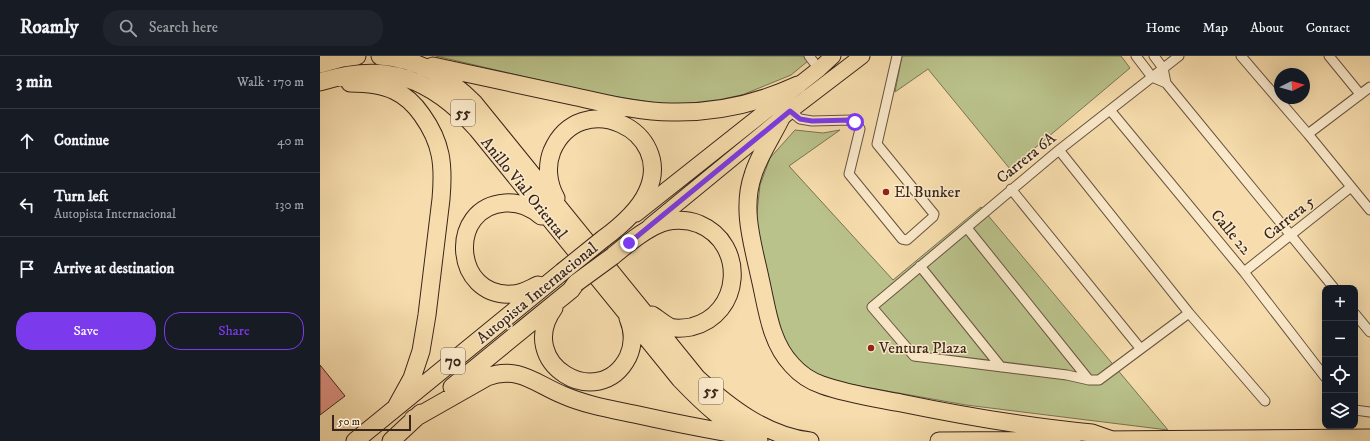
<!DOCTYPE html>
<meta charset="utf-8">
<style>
:root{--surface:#171b24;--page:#20242c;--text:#f1f3f6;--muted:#9ea1a6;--line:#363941;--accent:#7c3aed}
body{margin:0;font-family:"IM FELL DW Pica",serif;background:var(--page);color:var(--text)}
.controls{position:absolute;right:12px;bottom:12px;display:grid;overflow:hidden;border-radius:8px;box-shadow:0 4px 16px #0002}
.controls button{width:36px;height:36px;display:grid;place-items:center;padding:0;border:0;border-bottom:1px solid var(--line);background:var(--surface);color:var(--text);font:20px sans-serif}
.compass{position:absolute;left:954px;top:12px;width:36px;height:36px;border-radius:50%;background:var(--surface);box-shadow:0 4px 16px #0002;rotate:85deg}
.scale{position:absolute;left:12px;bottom:10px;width:79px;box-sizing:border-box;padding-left:4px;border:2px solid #39251b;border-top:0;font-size:11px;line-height:14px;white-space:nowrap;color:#39251b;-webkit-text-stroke:3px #fae9ca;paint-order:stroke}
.stop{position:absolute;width:12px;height:12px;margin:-9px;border:3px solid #7c3aed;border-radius:50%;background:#fff}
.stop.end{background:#7c3aed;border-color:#fff;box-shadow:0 1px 4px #0008}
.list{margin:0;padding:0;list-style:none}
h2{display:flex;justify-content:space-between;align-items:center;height:52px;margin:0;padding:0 16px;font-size:17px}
h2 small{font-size:13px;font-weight:400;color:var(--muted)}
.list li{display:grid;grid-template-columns:26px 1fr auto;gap:12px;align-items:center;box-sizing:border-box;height:64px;padding:0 16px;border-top:1px solid var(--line)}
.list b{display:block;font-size:15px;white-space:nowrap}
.list p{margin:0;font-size:13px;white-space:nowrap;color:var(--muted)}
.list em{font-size:13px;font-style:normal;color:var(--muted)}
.actions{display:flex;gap:8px;padding:12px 16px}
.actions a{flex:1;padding:9px 0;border:1px solid var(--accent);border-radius:16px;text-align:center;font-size:14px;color:var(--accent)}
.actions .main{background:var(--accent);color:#fff}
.icon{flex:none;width:22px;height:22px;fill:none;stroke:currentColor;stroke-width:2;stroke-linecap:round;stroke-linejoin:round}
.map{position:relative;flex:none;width:1050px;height:385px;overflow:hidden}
header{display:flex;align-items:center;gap:24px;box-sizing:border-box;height:56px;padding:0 20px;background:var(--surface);border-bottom:1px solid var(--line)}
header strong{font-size:19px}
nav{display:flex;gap:22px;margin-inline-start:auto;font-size:14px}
.search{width:280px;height:36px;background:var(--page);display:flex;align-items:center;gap:10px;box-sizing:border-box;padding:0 14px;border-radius:16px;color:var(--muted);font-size:15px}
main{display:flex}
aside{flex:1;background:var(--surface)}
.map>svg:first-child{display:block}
.green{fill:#bac28b;stroke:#7a7453}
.building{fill:#dd9081;stroke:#39251b}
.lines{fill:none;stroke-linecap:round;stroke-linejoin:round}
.street-casing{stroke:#685340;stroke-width:11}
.primary-casing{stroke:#39251b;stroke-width:17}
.highway-casing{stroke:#39251b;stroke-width:19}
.street{stroke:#fae9ca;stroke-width:9}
.primary{stroke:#f7ddad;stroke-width:15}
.highway{stroke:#f7ddad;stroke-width:17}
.highway-bridge-casing{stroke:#39251b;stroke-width:19;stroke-linecap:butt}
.highway-bridge{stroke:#f7ddad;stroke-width:17}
.route{stroke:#7c3aed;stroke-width:5}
.poi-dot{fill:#8f2418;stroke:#fae9ca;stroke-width:1.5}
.labels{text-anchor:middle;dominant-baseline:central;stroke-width:3;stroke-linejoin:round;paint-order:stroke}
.shield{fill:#fae9ca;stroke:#736050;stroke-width:1}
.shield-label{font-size:15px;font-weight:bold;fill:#39251b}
.street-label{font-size:16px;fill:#39251b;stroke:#fae9ca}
.poi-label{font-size:16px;fill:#39251b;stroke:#fae9ca;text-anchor:start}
</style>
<header>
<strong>Roamly</strong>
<div class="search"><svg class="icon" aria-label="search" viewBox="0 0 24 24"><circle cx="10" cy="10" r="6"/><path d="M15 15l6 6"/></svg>Search here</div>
<nav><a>Home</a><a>Map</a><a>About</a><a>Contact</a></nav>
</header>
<main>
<aside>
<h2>3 min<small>Walk · 170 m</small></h2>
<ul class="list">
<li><svg class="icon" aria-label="ahead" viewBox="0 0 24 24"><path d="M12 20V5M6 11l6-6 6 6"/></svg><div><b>Continue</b></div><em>40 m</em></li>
<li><svg class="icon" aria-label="left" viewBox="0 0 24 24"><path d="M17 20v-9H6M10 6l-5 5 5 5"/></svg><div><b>Turn left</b><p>Autopista Internacional</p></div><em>130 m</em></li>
<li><svg class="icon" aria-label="arrive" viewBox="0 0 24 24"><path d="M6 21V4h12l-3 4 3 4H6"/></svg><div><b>Arrive at destination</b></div></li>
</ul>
<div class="actions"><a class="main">Save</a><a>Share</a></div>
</aside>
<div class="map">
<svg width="1050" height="385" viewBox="0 0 1050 385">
<rect width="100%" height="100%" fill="#f7ddad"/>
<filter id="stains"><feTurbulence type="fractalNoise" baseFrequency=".005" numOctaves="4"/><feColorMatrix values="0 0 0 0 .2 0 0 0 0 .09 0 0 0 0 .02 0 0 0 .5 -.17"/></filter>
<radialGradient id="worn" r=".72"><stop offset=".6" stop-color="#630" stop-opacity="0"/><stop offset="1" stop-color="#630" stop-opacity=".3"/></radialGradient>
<path class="green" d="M116 0H494L471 19 405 46 363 51 279 38Z
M582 0H801L810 12 690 113 608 13 575 36Z
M475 74 503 77 520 74 469 110 573 224 661 151 848 374 646 349 528 328 490 320 464 290 451 237 436 166 440 129 450 102Z"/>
<path class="building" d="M0 309 25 340 0 359Z"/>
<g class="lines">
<g class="street-casing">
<path id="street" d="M489 0 499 13
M816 0 832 21 846 27
M834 0 843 12 846 27 1014 232
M859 0 739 94 552 251 594 300 747 319 769 324H779L869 257
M921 0 988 78 1050 154
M1009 0 1040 38
M790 54 924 216 1005 321
M470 55 480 63 492 65 532 64 538 69 540 73 529 118 582 183 587 184 613 161 614 158 557 88 577 0
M988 78 1050 31
M739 94 869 257 945 345
M691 133 820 292
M647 172 769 324
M600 210 681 311
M924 216 1031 131
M1035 258 1050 276
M1035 354 1050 356"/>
</g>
<g class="primary-casing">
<path id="primary" d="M316 158 499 13 513 0
M330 170 470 55 542 0"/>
</g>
<g class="highway-casing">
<path id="highway" d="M60 0C98 3 127 20 154 47L377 322C409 351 446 380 490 385
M0 8 22 2 37 0
M113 10C159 20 206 30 252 40 285 47 318 56 351 56 394 57 439 47 478 29
M0 26C67 5 111 22 157 73L360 323C383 347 408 371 439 385
M30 27C45 27 61 28 75 35 86 40 95 49 102 59 122 87 124 109 121 143L107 259 101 295 92 322 76 351
M461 62C452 81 439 99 433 119 421 153 433 189 440 222 447 252 450 286 472 309 480 318 490 325 502 329 527 338 555 342 581 347 644 360 708 371 772 377L792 384
M236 142C228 128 226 110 232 95 260 30 356 74 327 136 319 154 298 172 283 183
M293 200C306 189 321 176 337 169 350 163 366 163 379 168 427 188 422 259 371 271 365 272 356 273 350 271 344 268 338 263 332 259
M218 229C209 233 202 238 192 238 133 242 127 151 185 147 199 146 211 151 221 160
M234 252C194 307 279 358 308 301 314 288 313 274 308 262
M132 331 251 234 256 227
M93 363 167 321C198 309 216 328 243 339 266 349 290 353 314 358 350 366 385 373 421 379
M780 384 1050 382
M35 385 242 216
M71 385 101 357
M619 385 752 384"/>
</g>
<use href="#street" class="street"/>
<use href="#primary" class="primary"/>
<use href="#highway" class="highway"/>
<g class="highway-bridge-casing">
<path id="highway-bridge" d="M242 216 283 183
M256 227 293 200"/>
</g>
<use href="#highway-bridge" class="highway-bridge"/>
</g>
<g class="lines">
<path class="route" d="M309 187 470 55 480 63 492 65 532 64 535 66"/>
</g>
<g class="poi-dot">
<circle cx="566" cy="136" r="4"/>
<circle cx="551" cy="292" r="4"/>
</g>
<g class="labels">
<g class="shield">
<rect x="131" y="44" width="24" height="26" rx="3"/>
<rect x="121" y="292" width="24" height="26" rx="3"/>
<rect x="379" y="322" width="24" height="26" rx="3"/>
</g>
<g class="shield-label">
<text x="143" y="57">55</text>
<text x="133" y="305">70</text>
<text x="391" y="335">55</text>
</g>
<g class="street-label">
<text transform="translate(706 102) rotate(-39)">Carrera 6A</text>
<text transform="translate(204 132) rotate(51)">Anillo Vial Oriental</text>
<text transform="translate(969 162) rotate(-39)">Carrera 5</text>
<text transform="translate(911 176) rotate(50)">Calle 22</text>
<text transform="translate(217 237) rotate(-39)">Autopista Internacional</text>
</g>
<g class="poi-label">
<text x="574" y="136">El Bunker</text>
<text x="559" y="292">Ventura Plaza</text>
</g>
</g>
<rect width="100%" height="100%" filter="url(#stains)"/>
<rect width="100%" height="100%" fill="url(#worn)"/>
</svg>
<div class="controls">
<button>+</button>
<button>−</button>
<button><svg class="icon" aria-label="locate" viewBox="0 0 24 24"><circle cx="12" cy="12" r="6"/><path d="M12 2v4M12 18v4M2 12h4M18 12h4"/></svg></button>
<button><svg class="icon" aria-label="layers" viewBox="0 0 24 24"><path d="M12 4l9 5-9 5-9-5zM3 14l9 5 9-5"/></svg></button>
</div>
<svg class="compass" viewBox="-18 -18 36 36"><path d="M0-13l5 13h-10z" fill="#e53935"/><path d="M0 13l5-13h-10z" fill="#9ea1a6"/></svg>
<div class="scale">50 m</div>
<div class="stop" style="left:535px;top:66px"></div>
<div class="stop end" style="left:309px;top:187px"></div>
</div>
</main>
